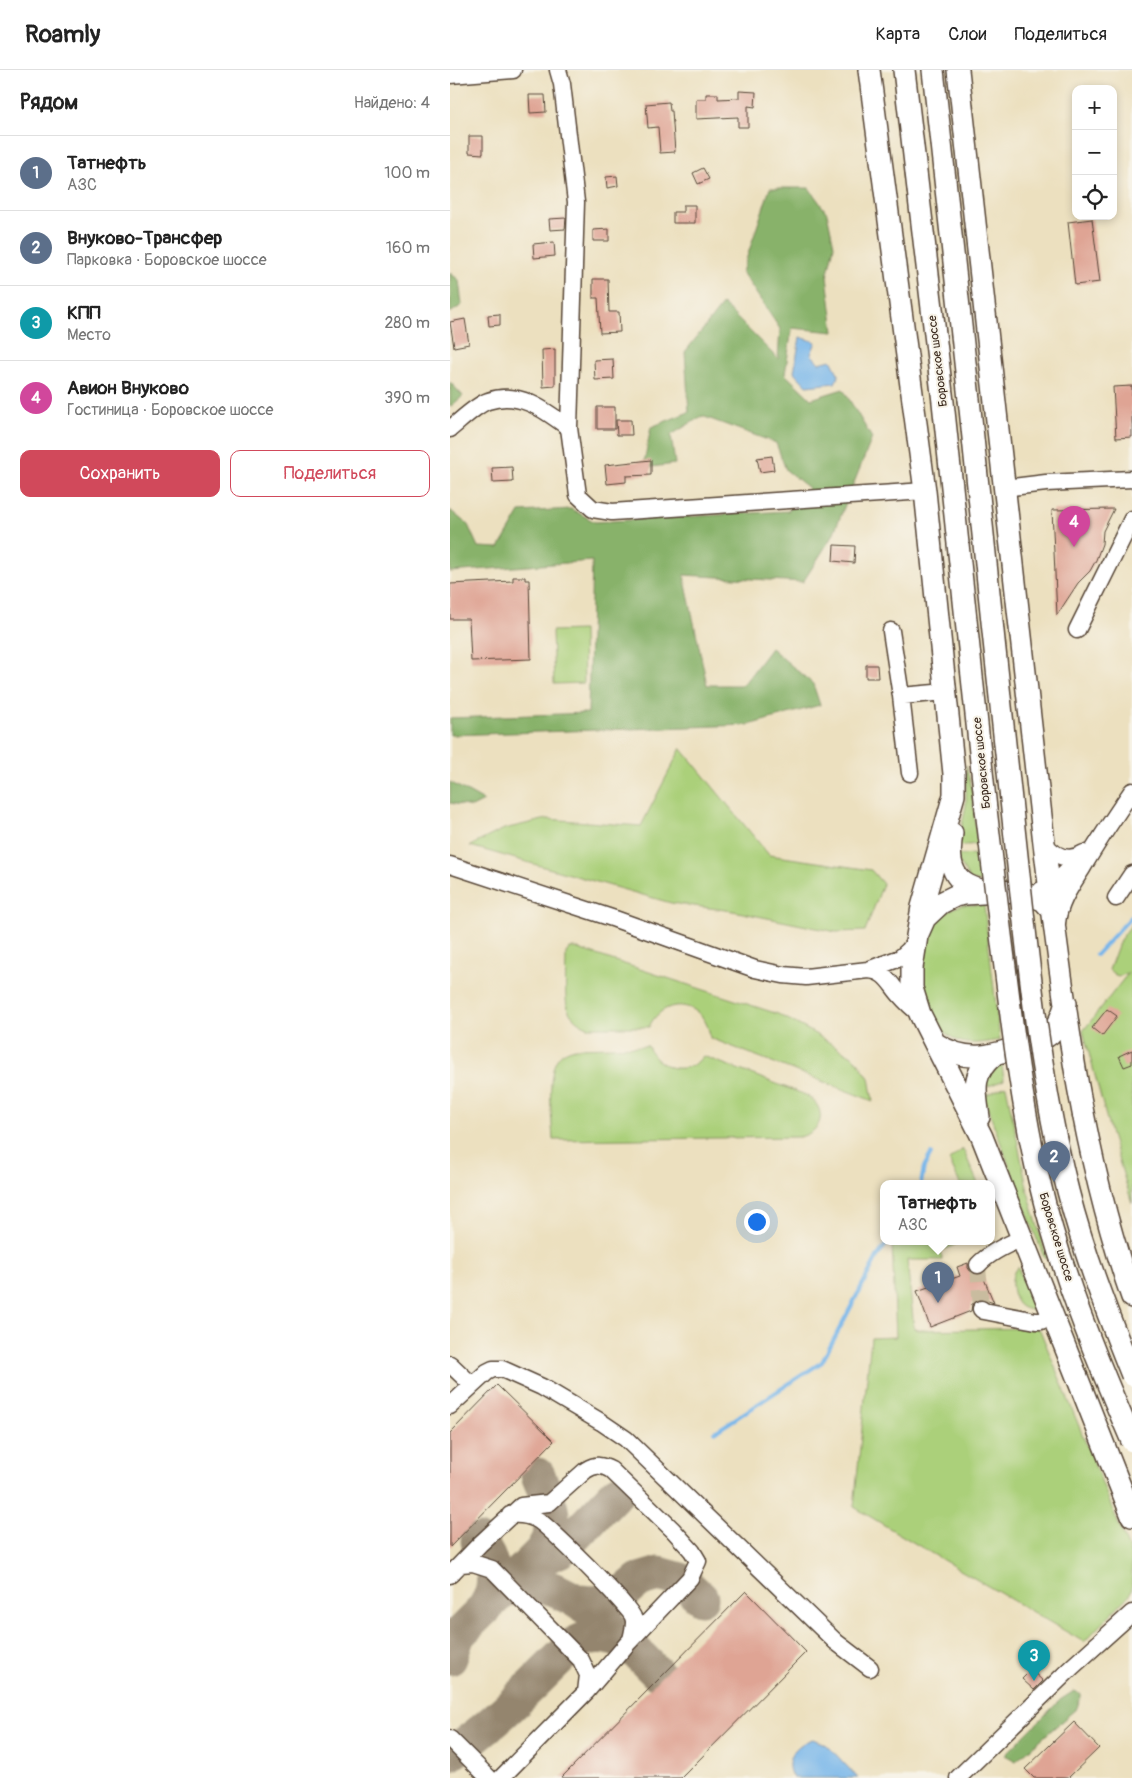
<!DOCTYPE html>
<html lang="ru">
<meta charset="utf-8">
<style>
:root{--surface:#fff;--page:#f2f2f2;--text:#222;--muted:#767676;--line:#e0e0e0;--accent:#d1495b}
body{margin:0;font-family:Pangolin,sans-serif;background:var(--page);color:var(--text)}
.controls{position:absolute;right:15px;top:15px;display:grid;overflow:hidden;border-radius:10px;box-shadow:0 2px 8px #0003}
.controls button{width:45px;height:45px;display:grid;place-items:center;padding:0;border:0;border-bottom:1px solid var(--line);background:var(--surface);color:var(--text);font:25px sans-serif}
.you{position:absolute;left:306px;top:1151px;width:18px;height:18px;margin:-12px;border:4px solid #fff;border-radius:50%;background:#1a73e8;box-shadow:0 0 0 8px #1a73e833}
.badge{display:grid;place-items:center;width:32px;height:32px;border-radius:50%;background:var(--accent);color:#fff;font-size:16px;font-weight:700}
.pin{position:absolute;translate:-50% -41px;filter:drop-shadow(0 1px 2px #0008)}
.pin::after{content:'';position:absolute;top:26px;width:18px;height:15px;background:inherit;clip-path:polygon(0 0,100% 0,50% 100%)}
.popup{position:absolute;left:430px;top:1110px;width:115px;height:65px;box-sizing:border-box;display:grid;place-content:center;border-radius:10px;background:var(--surface);filter:drop-shadow(0 1px 4px #0005);font-size:16px;white-space:nowrap;color:var(--muted)}
.popup b{font-size:19px;color:var(--text)}
.popup::after{content:'';position:absolute;left:50%;top:100%;margin-left:-10px;border:10px solid transparent;border-top-color:var(--surface)}
.list{margin:0;padding:0;list-style:none}
h2{display:flex;justify-content:space-between;align-items:center;height:65px;margin:0;padding:0 20px;font-size:21px}
h2 small{font-size:16px;font-weight:400;color:var(--muted)}
.list li{display:grid;grid-template-columns:32px 1fr auto;gap:15px;align-items:center;box-sizing:border-box;height:75px;padding:0 20px;border-top:1px solid var(--line)}
.list b{display:block;font-size:19px;white-space:nowrap}
.list p{margin:0;font-size:16px;white-space:nowrap;color:var(--muted)}
.list em{font-size:16px;font-style:normal;color:var(--muted)}
.actions{display:flex;gap:10px;padding:15px 20px}
.actions a{flex:1;padding:11px 0;border:1px solid var(--accent);border-radius:10px;text-align:center;font-size:18px;color:var(--accent)}
.actions .main{background:var(--accent);color:#fff}
.icon{flex:none;width:28px;height:28px;fill:none;stroke:currentColor;stroke-width:2;stroke-linecap:round;stroke-linejoin:round}
.map{position:relative;flex:none;width:682px;height:1708px;overflow:hidden}
header{display:flex;align-items:center;gap:30px;box-sizing:border-box;height:70px;padding:0 25px;background:var(--surface);border-bottom:1px solid var(--line)}
header strong{font-size:24px}
nav{display:flex;gap:28px;margin-inline-start:auto;font-size:18px}
main{display:flex}
aside{flex:1;background:var(--surface)}
.map>svg:first-child{display:block}
.green{fill:#abd07a;stroke:#737d4c}
.forest{fill:#88b26a;stroke:#626e44}
.water{fill:#77b6ea;stroke:#597084}
.lines{fill:none;stroke-linecap:round;stroke-linejoin:round}
.stream{stroke:#77b6ea;stroke-width:4}
.taxiway{stroke:#94856e;stroke-width:35}
.building{fill:#dfa494}
.minor-tunnel{stroke:#c9bc9f;stroke-width:16;stroke-dasharray:16 8;stroke-linecap:butt}
.minor-casing{stroke:#564536;stroke-width:19}
.major-casing{stroke:#564536;stroke-width:24}
.minor{stroke:#fff;stroke-width:16}
.major{stroke:#fff;stroke-width:21}
.major-bridge-casing{stroke:#564536;stroke-width:24;stroke-linecap:butt}
.major-bridge{stroke:#fff;stroke-width:21}
.labels{text-anchor:middle;dominant-baseline:central;stroke-width:4;stroke-linejoin:round;paint-order:stroke}
.street-label{font-size:12px;fill:#3b2a1e;stroke:#f7f3e8}
</style>
<header>
<strong>Roamly</strong>
<nav><a>Карта</a><a>Слои</a><a>Поделиться</a></nav>
</header>
<main>
<aside>
<h2>Рядом<small>Найдено: 4</small></h2>
<ul class="list">
<li><span class="badge" style="background:#5c6f8a">1</span><div><b>Татнефть</b><p>АЗС</p></div><em>100 m</em></li>
<li><span class="badge" style="background:#5c6f8a">2</span><div><b>Внуково-Трансфер</b><p>Парковка · Боровское шоссе</p></div><em>160 m</em></li>
<li><span class="badge" style="background:#0f9aa8">3</span><div><b>КПП</b><p>Место</p></div><em>280 m</em></li>
<li><span class="badge" style="background:#d1479c">4</span><div><b>Авион Внуково</b><p>Гостиница · Боровское шоссе</p></div><em>390 m</em></li>
</ul>
<div class="actions"><a class="main">Сохранить</a><a>Поделиться</a></div>
</aside>
<div class="map">
<svg width="682" height="1708" viewBox="0 0 682 1708">
<rect width="100%" height="100%" fill="#f7f3e8"/>
<filter id="ink" filterUnits="userSpaceOnUse"><feTurbulence type="fractalNoise" baseFrequency=".02" numOctaves="2"/><feDisplacementMap in="SourceGraphic" scale="10" xChannelSelector="R" yChannelSelector="G"/><feConvolveMatrix kernelMatrix="1 2 1 2 8 2 1 2 1" color-interpolation-filters="sRGB"/></filter>
<filter id="wash" filterUnits="userSpaceOnUse"><feTurbulence type="fractalNoise" baseFrequency=".0096" numOctaves="4" result="noise"/><feDisplacementMap in="SourceGraphic" scale="20" xChannelSelector="R" yChannelSelector="G"/><feGaussianBlur stdDeviation="1.12" result="paint"/><feColorMatrix in="noise" values="0 0 0 0 0 0 0 0 0 0 0 0 0 0 0 0 0 1.4 0 .05"/><feComposite in="paint" operator="in"/></filter>
<g filter="url(#wash)">
<rect width="100%" height="100%" fill="#ece0bf"/>
<path class="green" d="M133 560 134 613 104 614 102 561Z
M231 678 319 785 421 800 433 814 415 861 386 862 283 841 221 833 20 776 54 759 97 749 191 756Z
M516 695 522 720 527 774 508 776 516 735Z
M529 784 532 812 520 810 505 785Z
M512 835H534L550 970C537 972 524 975 512 972 500 969 485 955 481 944 472 923 470 882 480 861 486 848 499 839 512 835Z
M682 854V1133L661 1065 633 961 679 902 668 907 659 900 670 870Z
M120 878H125L328 944 360 961 402 986 408 992 419 1008 423 1031 260 968C257 931 214 924 199 957H138C130 954 121 948 118 939 114 930 116 894 116 883Z
M198 976C206 999 238 1007 253 986L356 1025C378 1038 374 1062 349 1067L103 1070C102 1050 96 1003 108 988 112 982 118 980 125 978Z
M552 995 554 1010 531 1019V1015L547 996Z
M556 1016 578 1122 597 1189 594 1188 533 1026Z
M513 1079 528 1114H510L499 1090Z
M442 1172H511L491 1181 492 1190H457L464 1258 468 1260 585 1258 590 1260 682 1487V1518L680 1524 634 1572 481 1483 404 1437 421 1268 446 1267Z
M568 1197 583 1239 581 1240C575 1239 570 1237 567 1232 561 1223 559 1204 568 1197Z"/>
<path class="forest" d="M320 118H359L377 143 384 176 377 207 384 262 342 258 335 304 361 329 393 319 422 368 383 465 353 512 234 505 257 615H293L321 578 363 614 370 635 298 655 0 665V648L138 643 142 491 0 502V440L18 455 28 477 49 478 70 442 121 439 145 452 338 441 359 418 336 400 326 373 252 346 221 365 225 394 193 398 201 357 239 342 235 282 273 234 328 289 330 259 292 202Z
M0 203 9 210 12 235 0 243Z
M0 312 13 326 0 337Z
M0 712 34 731 22 737 0 733Z
M624 1621 631 1625 627 1638 566 1691 555 1685 610 1630Z"/>
<path class="water" d="M350 267 366 272 361 284 369 293 381 290 389 305 385 313 357 316 344 302Z
M363 1669 377 1675 408 1708H343C332 1691 345 1674 363 1669Z"/>
<g class="lines">
<path class="stream" d="M646 885 682 846
M471 1114 474 1097 481 1084
M265 1362 372 1292 427 1187 438 1172"/>
<path class="taxiway" d="M28 1471C43 1489 50 1514 36 1535
M88 1490 109 1481 115 1476 167 1422
M46 1527C99 1483 172 1569 207 1603
M130 1532 142 1533 154 1532 170 1526 189 1510 209 1504 231 1510 251 1528
M0 1588 8 1565 91 1482C112 1452 100 1435 88 1405
M0 1684C47 1654 84 1612 124 1574 144 1563 157 1565 177 1574"/>
</g>
<g id="blocks">
<path class="building" d="M289 21 306 22 305 37 298 36V57H288V47L246 49V29H256V24H268V29L289 28Z
M79 25H95L96 42 80 43Z
M219 32 220 41H222L225 82 210 83 208 57 198 58 196 34Z
M19 66H33V84L19 83Z
M253 98 259 109 248 114 243 103Z
M167 106 168 116 157 118 156 107Z
M233 135H245V153H223V142H233Z
M116 148 115 159 100 160 99 149Z
M642 149 650 212 625 215 618 152Z
M159 159V171H143V160Z
M104 172 105 186 84 188 83 174Z
M143 209H158L159 242H169L170 262 150 263 148 228H143Z
M50 244V255L39 256 38 245Z
M15 249 19 274 4 277 0 252Z
M105 279V316L93 317 92 280Z
M163 289 164 309 145 310 144 290Z
M682 316V367L666 368 663 317Z
M147 337H165V359H147Z
M166 350H181L182 365H167Z
M322 386 324 400 310 402 307 388Z
M201 390V405L176 406V412L157 414 155 395Z
M62 397 63 412 43 413 42 398Z
M664 439 653 461 652 474 646 490 640 501 628 513 607 545 602 440Z
M384 475 405 476 404 493 383 491Z
M63 507H75V510H79L81 589 21 591 19 549H0V514L63 511Z
M416 595H427L428 608H416Z
M657 939 667 946 652 966 642 958Z
M682 980V994L674 997 669 986Z
M518 1193V1198L521 1202 526 1205 532 1204 544 1233 532 1229 527 1230 522 1234 521 1241 480 1257 467 1221 510 1206 507 1197Z
M47 1315 104 1371 0 1477V1363Z
M296 1521 356 1582 231 1708H111Z
M581 1600 593 1611 584 1620 572 1609Z
M624 1652 649 1678 618 1708H584L575 1699Z"/>
</g>
</g>
<g filter="url(#ink)">
<use href="#blocks" fill-opacity="0" stroke="#564536" stroke-width="1"/>
<g class="lines">
<path class="minor-tunnel" d="M528 1195 531 1239"/>
<g class="minor-casing">
<path id="minor" d="M108 0 112 14 126 132 119 358 128 425 143 439 162 442 475 421
M0 5 63 0
M0 359C10 351 26 335 38 331 69 320 95 340 119 358
M554 418 596 413 682 409
M627 560 682 449
M441 561 451 626 460 703
M451 626 496 622
M594 773C604 786 619 793 634 783
M0 795 165 849 305 899 333 905 356 907 418 900 450 888 459 880 466 870
M591 820 600 818 633 786
M666 828 682 804
M607 853C609 832 622 815 633 797 648 771 665 746 682 721
M418 900C435 901 439 912 449 924 455 931 462 938 470 944
M528 1195C539 1183 558 1174 573 1168
M531 1239 534 1241 586 1251H591L602 1246
M0 1294 22 1315
M0 1336 37 1302 43 1299H52L92 1317 151 1352 176 1369 386 1572 420 1598
M60 1445C69 1444 78 1445 86 1449 98 1455 180 1537 183 1547 186 1554 182 1563 181 1570
M11 1494 23 1493 42 1499 131 1590 138 1605 136 1622
M0 1505 30 1474 71 1436 99 1433 136 1400C146 1394 152 1395 161 1400L223 1460 242 1481 248 1491 240 1508 177 1574 136 1622 51 1708
M0 1669 39 1708
M508 1708 622 1597 682 1543"/>
</g>
<g class="major-casing">
<path id="major" d="M419 0 475 421 504 704V725L472 837 467 866
M454 0 493 332 536 739
M483 0 519 329
M508 0 594 773C613 926 630 1081 682 1227
M502 763C497 794 502 816 537 821
M602 840 593 830 567 821 515 824 505 826 491 833 475 848 467 866 462 898V918L470 944 532 1067 682 1446
M486 974C517 993 539 987 571 976 581 973 592 971 600 964 608 957 613 943 616 933
M529 1047C525 1020 521 1004 544 985"/>
</g>
<use href="#minor" class="minor"/>
<use href="#major" class="major"/>
<g class="major-bridge-casing">
<path id="major-bridge" d="M519 329C535 481 550 634 567 786 579 898 590 1012 618 1121 634 1184 658 1245 682 1305
M536 739C544 810 553 882 562 953 569 1006 577 1058 589 1110 610 1200 645 1286 682 1371"/>
</g>
<use href="#major-bridge" class="major-bridge"/>
</g>
</g>
<g class="labels">
<g class="street-label">
<text transform="translate(488 291) rotate(-97)">Боровское шоссе</text>
<text transform="translate(532 693) rotate(-96)">Боровское шоссе</text>
<text transform="translate(606 1167) rotate(73)">Боровское шоссе</text>
</g>
</g>
</svg>
<div class="controls">
<button>+</button>
<button>−</button>
<button><svg class="icon" aria-label="locate" viewBox="0 0 24 24"><circle cx="12" cy="12" r="6"/><path d="M12 2v4M12 18v4M2 12h4M18 12h4"/></svg></button>
</div>
<div class="you"></div>
<div class="pin badge" style="left:488px;top:1233px;background:#5c6f8a">1</div>
<div class="popup"><b>Татнефть</b>АЗС</div>
<div class="pin badge" style="left:604px;top:1112px;background:#5c6f8a">2</div>
<div class="pin badge" style="left:584px;top:1611px;background:#0f9aa8">3</div>
<div class="pin badge" style="left:624px;top:477px;background:#d1479c">4</div>
</div>
</main>
